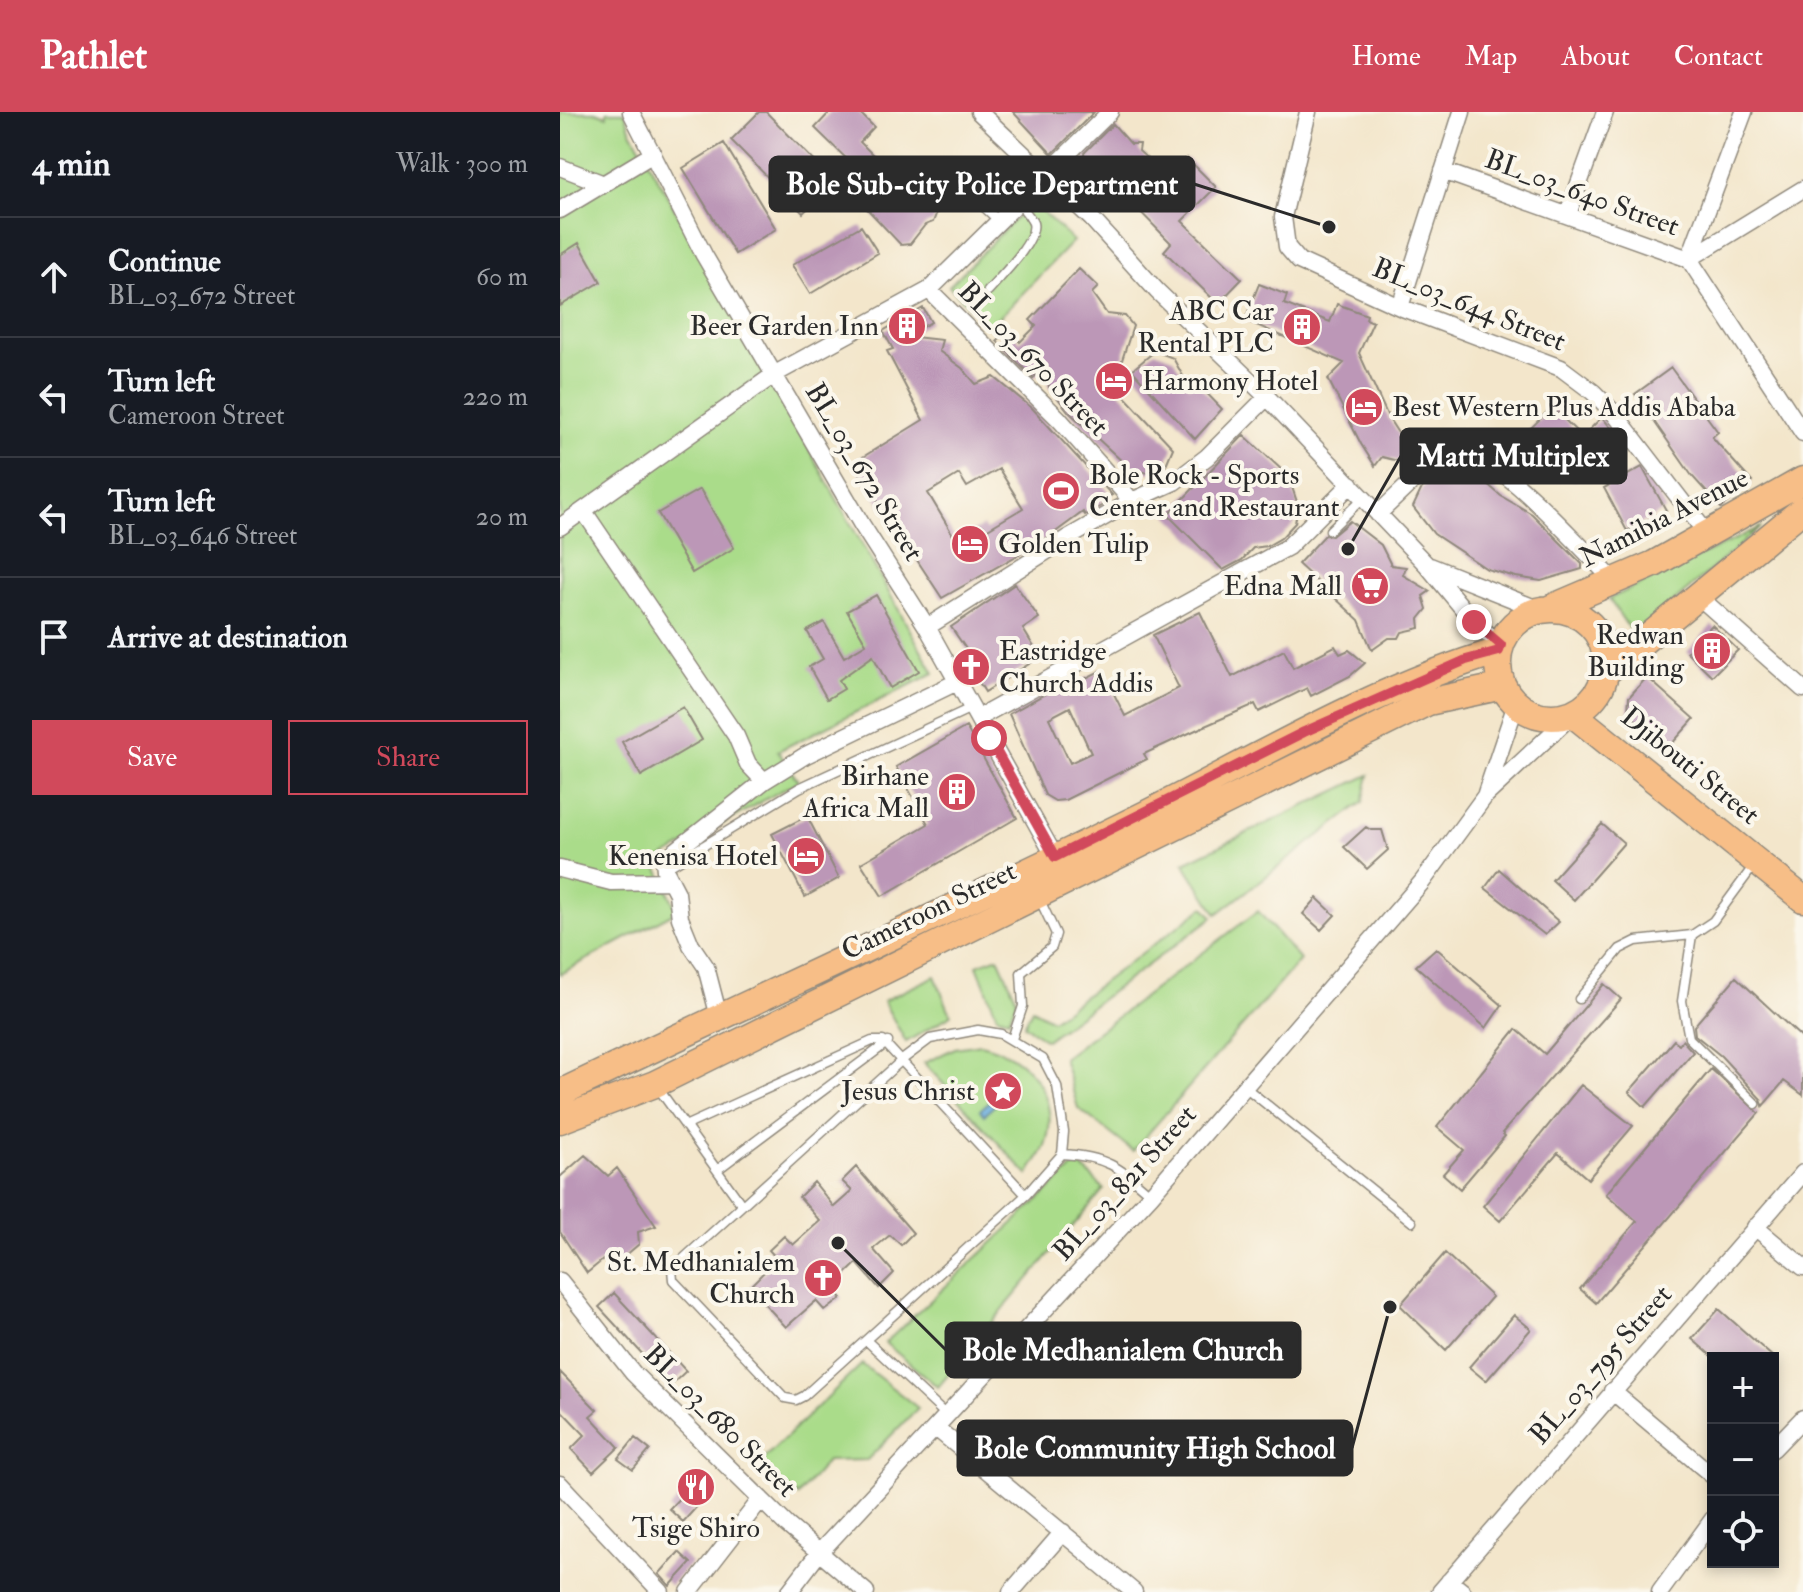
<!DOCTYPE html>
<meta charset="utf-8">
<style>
:root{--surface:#171b24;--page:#242831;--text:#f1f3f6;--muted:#9ea1a6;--line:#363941;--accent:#d1495b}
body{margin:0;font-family:"IM FELL Double Pica",serif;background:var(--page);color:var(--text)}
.controls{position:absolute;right:24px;bottom:24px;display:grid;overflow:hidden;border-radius:0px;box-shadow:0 4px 12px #0003}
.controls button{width:72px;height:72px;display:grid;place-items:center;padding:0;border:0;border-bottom:2px solid var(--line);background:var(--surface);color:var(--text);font:40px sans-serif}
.stop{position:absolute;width:24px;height:24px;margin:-18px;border:6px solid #d1495b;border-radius:50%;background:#fff}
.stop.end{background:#d1495b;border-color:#fff;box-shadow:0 2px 8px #0008}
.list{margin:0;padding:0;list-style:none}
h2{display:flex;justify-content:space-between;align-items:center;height:104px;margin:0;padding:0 32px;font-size:34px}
h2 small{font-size:26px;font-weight:400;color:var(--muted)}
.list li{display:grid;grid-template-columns:52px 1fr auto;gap:24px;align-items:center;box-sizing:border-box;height:120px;padding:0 32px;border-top:2px solid var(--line)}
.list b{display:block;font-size:30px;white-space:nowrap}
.list p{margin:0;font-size:26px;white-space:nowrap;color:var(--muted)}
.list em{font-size:26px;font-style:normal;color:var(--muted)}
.actions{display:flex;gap:16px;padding:24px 32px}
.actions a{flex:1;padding:18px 0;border:2px solid var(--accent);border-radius:0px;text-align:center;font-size:28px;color:var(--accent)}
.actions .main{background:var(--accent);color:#fff}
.icon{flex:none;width:44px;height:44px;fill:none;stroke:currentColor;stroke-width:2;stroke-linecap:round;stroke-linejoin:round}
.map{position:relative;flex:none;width:1243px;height:1480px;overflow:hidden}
header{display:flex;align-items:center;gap:48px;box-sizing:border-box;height:112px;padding:0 40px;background:var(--accent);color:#fff}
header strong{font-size:38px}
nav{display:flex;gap:44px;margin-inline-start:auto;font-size:28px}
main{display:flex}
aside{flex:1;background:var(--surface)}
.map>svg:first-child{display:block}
.green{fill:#aadc8a;stroke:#6a845a;stroke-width:2}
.water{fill:#6ab0e0;stroke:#4a6e86;stroke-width:2}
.building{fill:#bc97b7;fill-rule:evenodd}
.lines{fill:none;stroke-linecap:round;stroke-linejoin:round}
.lane-casing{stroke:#8f887b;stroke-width:11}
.street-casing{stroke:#8f887b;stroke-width:19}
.primary-casing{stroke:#8f887b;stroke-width:29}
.lane{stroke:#fff;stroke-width:8}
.street{stroke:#fff;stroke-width:16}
.primary{stroke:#f7be87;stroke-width:26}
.route{stroke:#d1495b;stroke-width:10}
.labels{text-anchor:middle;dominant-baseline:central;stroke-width:8;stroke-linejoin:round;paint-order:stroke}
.street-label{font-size:28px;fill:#2b2b2b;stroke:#fbf7ec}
.poi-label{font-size:28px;fill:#2b2b2b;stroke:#fbf7ec;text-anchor:end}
.leader{fill:none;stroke:#2b2b2b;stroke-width:3}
.callout-dot{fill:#2b2b2b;stroke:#fbf7ec;stroke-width:3}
.callout{fill:#2b2b2b;stroke:#2b2b2b;stroke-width:3}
.callout-label{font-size:30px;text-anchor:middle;font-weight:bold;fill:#fff}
</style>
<header>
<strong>Pathlet</strong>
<nav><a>Home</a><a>Map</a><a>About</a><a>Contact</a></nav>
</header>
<main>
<aside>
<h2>4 min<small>Walk · 300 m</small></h2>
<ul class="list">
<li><svg class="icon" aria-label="ahead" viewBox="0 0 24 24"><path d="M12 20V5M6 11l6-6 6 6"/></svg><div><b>Continue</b><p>BL_03_672 Street</p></div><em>60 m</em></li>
<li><svg class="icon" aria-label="left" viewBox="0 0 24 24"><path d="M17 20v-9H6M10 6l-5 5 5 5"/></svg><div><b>Turn left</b><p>Cameroon Street</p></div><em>220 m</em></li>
<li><svg class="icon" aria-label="left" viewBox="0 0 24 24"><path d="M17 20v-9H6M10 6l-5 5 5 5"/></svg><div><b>Turn left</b><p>BL_03_646 Street</p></div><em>20 m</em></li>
<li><svg class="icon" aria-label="arrive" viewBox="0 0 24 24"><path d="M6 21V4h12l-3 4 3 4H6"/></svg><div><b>Arrive at destination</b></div></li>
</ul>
<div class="actions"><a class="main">Save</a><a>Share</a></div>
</aside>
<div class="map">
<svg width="1243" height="1480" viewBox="0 0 1243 1480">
<rect width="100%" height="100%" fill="#fbf7ec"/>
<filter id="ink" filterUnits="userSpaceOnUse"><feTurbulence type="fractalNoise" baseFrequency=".0125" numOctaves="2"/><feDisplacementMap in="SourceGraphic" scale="16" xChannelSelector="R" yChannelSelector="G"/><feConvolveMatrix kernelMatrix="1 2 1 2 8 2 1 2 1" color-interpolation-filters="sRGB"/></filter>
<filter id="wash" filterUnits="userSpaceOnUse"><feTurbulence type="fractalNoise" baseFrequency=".006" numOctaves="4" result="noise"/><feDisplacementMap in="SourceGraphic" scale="32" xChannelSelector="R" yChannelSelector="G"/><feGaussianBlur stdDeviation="1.8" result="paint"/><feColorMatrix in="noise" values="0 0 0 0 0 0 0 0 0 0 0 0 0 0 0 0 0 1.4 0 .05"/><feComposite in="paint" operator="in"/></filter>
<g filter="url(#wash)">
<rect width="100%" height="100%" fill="#f3e6cb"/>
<path class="green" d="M0 0H35L47 4V0H65L70 17 374 561 218 639 238 669 95 750 117 799 0 862Z
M472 90 513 129 430 215 389 174Z
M1201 415 1074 524 1049 487Z
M809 663 803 690 657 802 624 751Z
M644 795 653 805 486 928 464 913 472 897 492 908Z
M698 799 740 848 573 1039 518 996 503 946Z
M438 845 457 888 449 907 437 904 417 853Z
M375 864 391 903 346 930 323 889Z
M420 932C467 942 504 985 484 1036 480 1045 473 1054 468 1063L364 951 395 936Z
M518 1051 544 1077 378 1275 325 1231Z
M302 1252 358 1296 307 1348 267 1349 238 1384 198 1352Z"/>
<path class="water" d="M447 971 452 975 453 985 445 990 439 989 424 1003 420 998 435 984 436 975Z"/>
<g id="blocks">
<path class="building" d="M199 0H206L275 70 243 101 171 28Z
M270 0H299L314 15 300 30 349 79 359 70 379 95 373 110 365 113 350 132 341 133 281 69 295 55 255 16Z
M453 0H534L492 42Z
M553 12 571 32H580L579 39 592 51 602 70 627 46 656 75 622 109 682 167 658 192 604 139 611 131 568 87 559 97 548 87 551 71 535 65 526 54 524 41Z
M164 31 216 117 175 142 123 56Z
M301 114 318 141 250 182 232 153Z
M19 131 41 170 0 194V143Z
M519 157 538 175 532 181 547 202 565 204 573 214 554 273 613 336 605 355 597 361 584 360 580 366 509 300 489 275 486 254 473 266 437 229 448 217 460 230 476 214 470 208Z
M699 172 727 183 724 192 770 210 777 192 807 203 806 207 813 210 799 241 829 307 849 338 838 349 822 345 815 354 801 332 768 267 784 251 685 208Z
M363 196 371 210 346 224 382 228 379 239 402 256 416 272 434 265 472 296 552 383 541 389 543 393 525 403 523 400 486 427 382 486 293 351 363 308 327 239 333 237 323 219ZM439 357 463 396 426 418 423 414 396 428 368 381 399 362 407 375Z
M595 239 613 246 629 275 635 269 662 297 635 327 572 258Z
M1111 256 1158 320 1152 325 1192 370 1161 396 1132 364 1075 282Z
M992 295 1022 325 1042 305 1060 327 1014 369 967 320Z
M684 323 736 371 732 375 738 393 735 411 721 426 707 434 693 436 682 448 663 458 608 403Z
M891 349 908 371 917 363 941 384 972 402 1022 452V457L981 469 956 465 927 457 874 422 853 395 862 376Z
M1082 355 1106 398 1067 419 1044 376Z
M140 377 174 436 132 461 98 401Z
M790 409 821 433 831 453 846 455 843 463 870 479 863 484 867 497 859 507 860 516 842 520 839 526H829L812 538 799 508 738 452 765 423 772 424Z
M455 472 479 506 463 517 480 545 425 580 409 554 415 550 391 515Z
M316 483 359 559 330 576 313 544 279 568 284 577 267 587 249 555 263 547 247 519 264 510 284 545 306 532 287 499Z
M640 500 672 565 724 538 733 556 775 534 780 542 789 538 805 551 790 564 751 584 747 576 699 600 695 592 638 617 584 642 587 647 505 688 495 689 485 683 449 602 494 577 496 581 542 558 565 604 619 576 593 523ZM510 595 531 641 510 651 489 606Z
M1152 513 1178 538 1152 564 1127 540Z
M1087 565 1134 607 1108 636 1068 601 1069 585Z
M123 595 142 628 81 664 62 630Z
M406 615 457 706 322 784 301 751 368 712 336 655Z
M247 704 279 766 245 785 212 722Z
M1042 712 1064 731 1014 788 992 768Z
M806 715 811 718H822L828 738 807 757 784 735Z
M939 757 999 810 985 823 925 776Z
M757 786 775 803 761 818 743 802Z
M876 836 942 893 926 916 856 854Z
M1176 865 1243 927V983L1224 969 1203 994 1201 987 1161 944 1135 923 1134 914Z
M1044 872 1061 887 942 1021 945 1024 900 1077 883 1062 904 1038 877 1015 956 917 985 942Z
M1114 928 1119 932 1122 928 1133 940 1085 995 1069 980Z
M1151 957 1199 1001 1036 1191 1020 1177 1077 1109 1046 1082Z
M1021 973 1073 1014 1028 1067 998 1041 940 1109 923 1094Z
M25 1043 48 1064 57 1056 96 1114 78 1120 79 1132 58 1150 50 1142 27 1161 0 1120V1065Z
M296 1055 353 1121 341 1133 330 1123 313 1137 334 1161 319 1176 297 1151 272 1175 282 1186 265 1199 256 1189 226 1215 189 1175 217 1147 209 1138 224 1124 233 1133 260 1109 239 1085 254 1070 274 1095 292 1079 282 1069Z
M885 1141 932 1185 886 1238 840 1193Z
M54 1181 126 1259 111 1273 39 1195Z
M1159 1197 1214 1246H1154L1132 1227Z
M954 1203 971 1217 926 1269 909 1255Z
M0 1260 37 1298 30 1304 59 1335 33 1360 11 1337 25 1323 0 1297Z
M75 1326 90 1338 73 1358 58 1347Z
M127 1378 140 1391 123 1410 109 1397Z
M119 1440 131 1451 110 1474 99 1462Z"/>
</g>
</g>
<g filter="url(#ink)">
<use href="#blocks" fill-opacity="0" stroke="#8f887b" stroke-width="2"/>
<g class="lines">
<g class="lane-casing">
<path id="lane" d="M398 71 439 109
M428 179C439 166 478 129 473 111 470 104 463 97 458 90
M770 418 803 386
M105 757 239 676 411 596
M1132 823 1122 889 1129 926 1196 992
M1019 887 1060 837 1076 829 1132 823 1153 809 1195 752
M418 918 441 922 483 947 497 974 504 1020 502 1042 466 1083 244 1284 236 1288 225 1286 113 1168 112 1157 342 948 370 927Z
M452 927 463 894 461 861 492 835 496 822 479 786
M685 975 852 1110
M98 976 182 1093
M125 1014 312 929H323L466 1083
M502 1042C545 1044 560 1055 591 1083
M157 1058 328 930
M306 1228 387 1304"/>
</g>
<g class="street-casing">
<path id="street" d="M71 0 144 143 302 413 367 515 495 745
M419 0 531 106 597 179 707 285 866 452 914 510 941 533
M748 0 723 105 727 135 739 149 840 195 1001 256 1033 280 1054 301 1147 422
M0 55 44 72
M883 59 1129 147 1243 321
M0 98 93 42
M1008 102 1045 0
M1129 147 1184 0
M1129 147 1243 77
M369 178 499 307 572 389
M840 195 902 0
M25 401 176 624 188 652 204 669 246 643 397 570
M818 402 885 338C896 338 906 338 916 343 953 361 1023 437 1054 469
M0 415 215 262 369 178 550 0
M870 454 980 498
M1138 484 1243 577
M367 515 506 427 572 389 614 370 647 345 707 285
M418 606 728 435 791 372
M926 681 956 592
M0 757 51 770 111 769
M159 905 146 855 131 833 120 806 117 781 105 758 104 748 204 669
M1195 1115 1243 1155
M0 1169 73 1261 227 1413 306 1480
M1052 1279 1153 1364
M376 1316 574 1480
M1213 1337 1243 1306
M0 1372 101 1480
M889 1469 903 1480
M129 1480 201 1387
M229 1480 258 1442 591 1083 862 770 925 684 1013 602
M451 1480 503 1420
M880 1480 1243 1061
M1100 1480 1153 1407"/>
</g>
<g class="primary-casing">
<path id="primary" d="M991 496 1094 452 1243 368
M938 551a54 54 0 1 1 108 0a54 54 0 1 1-108 0Z
M1046 560 1243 397
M1013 602 1243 787
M0 981C193 889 387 800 578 706 696 647 813 576 939 539
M0 1008 95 972 868 590 943 574"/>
</g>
<use href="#lane" class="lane"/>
<use href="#street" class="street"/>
<use href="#primary" class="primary"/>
</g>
</g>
<g class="lines" filter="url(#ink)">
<path class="route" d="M429 626 495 745 744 620 906 548 939 539 941 533 914 510"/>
</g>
<defs>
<g id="building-disc" transform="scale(2)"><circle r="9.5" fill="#d1495b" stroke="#fbf7ec"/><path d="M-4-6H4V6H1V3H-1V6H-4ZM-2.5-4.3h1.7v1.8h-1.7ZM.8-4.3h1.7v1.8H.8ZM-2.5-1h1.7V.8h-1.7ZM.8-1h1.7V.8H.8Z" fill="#fff"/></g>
<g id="hotel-disc" transform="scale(2)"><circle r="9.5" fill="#d1495b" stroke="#fbf7ec"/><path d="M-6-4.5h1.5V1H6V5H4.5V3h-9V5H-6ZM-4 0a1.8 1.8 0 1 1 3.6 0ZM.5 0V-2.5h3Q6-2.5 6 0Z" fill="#fff"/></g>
<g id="stadium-disc" transform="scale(2)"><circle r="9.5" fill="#d1495b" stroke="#fbf7ec"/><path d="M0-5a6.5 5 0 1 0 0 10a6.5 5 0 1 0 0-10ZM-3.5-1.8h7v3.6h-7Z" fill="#fff"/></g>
<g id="supermarket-disc" transform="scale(2)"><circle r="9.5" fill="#d1495b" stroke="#fbf7ec"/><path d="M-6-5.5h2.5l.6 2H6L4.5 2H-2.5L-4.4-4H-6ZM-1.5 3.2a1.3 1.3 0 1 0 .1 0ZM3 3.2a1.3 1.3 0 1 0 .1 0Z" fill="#fff"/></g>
<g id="church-disc" transform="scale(2)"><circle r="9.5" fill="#d1495b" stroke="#fbf7ec"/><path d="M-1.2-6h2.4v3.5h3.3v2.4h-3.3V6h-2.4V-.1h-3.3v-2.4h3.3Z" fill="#fff"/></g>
<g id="sight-disc" transform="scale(2)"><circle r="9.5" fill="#d1495b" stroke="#fbf7ec"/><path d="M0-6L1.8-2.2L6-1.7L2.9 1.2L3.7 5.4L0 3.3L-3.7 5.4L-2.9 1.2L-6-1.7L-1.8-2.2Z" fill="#fff"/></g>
<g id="restaurant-disc" transform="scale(2)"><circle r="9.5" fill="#d1495b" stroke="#fbf7ec"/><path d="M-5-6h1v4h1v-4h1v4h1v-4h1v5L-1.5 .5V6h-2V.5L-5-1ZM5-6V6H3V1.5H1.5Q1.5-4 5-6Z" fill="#fff"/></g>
</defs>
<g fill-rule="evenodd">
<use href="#building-disc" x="347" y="214"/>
<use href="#building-disc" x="742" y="215"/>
<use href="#hotel-disc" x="554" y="269"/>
<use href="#hotel-disc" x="804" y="295"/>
<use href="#stadium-disc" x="501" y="379"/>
<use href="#hotel-disc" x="410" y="432"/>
<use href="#supermarket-disc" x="810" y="474"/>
<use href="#building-disc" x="1152" y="539"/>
<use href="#church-disc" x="411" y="555"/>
<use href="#building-disc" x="397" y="680"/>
<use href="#hotel-disc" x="246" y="744"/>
<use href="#sight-disc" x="443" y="979"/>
<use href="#church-disc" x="263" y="1166"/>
<use href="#restaurant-disc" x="136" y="1375"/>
</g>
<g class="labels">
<g class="street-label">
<text transform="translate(1022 81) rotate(20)">BL_03_640 Street</text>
<text transform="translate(909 193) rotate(22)">BL_03_644 Street</text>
<text transform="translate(473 247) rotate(46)">BL_03_670 Street</text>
<text transform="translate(304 360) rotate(59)">BL_03_672 Street</text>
<text transform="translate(1104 406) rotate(-27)">Namibia Avenue</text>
<text transform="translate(1130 654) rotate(39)">Djibouti Street</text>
<text transform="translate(369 799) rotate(-26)">Cameroon Street</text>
<text transform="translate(565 1071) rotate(-48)">BL_03_821 Street</text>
<text transform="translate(1041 1253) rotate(-49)">BL_03_795 Street</text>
<text transform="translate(160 1309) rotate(45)">BL_03_680 Street</text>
</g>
<g class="poi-label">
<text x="714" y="199">ABC Car<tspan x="714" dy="32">Rental PLC</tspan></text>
<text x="319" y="214">Beer Garden Inn</text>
<text x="582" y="269" text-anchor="start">Harmony Hotel</text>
<text x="832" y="295" text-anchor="start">Best Western Plus Addis Ababa</text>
<text x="529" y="363" text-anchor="start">Bole Rock - Sports<tspan x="529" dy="32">Center and Restaurant</tspan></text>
<text x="438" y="432" text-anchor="start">Golden Tulip</text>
<text x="782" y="474">Edna Mall</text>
<text x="1124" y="523">Redwan<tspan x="1124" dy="32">Building</tspan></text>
<text x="439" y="539" text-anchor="start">Eastridge<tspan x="439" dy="32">Church Addis</tspan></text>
<text x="369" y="664">Birhane<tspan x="369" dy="32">Africa Mall</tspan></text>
<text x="218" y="744">Kenenisa Hotel</text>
<text x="415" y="979">Jesus Christ</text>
<text x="235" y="1150">St. Medhanialem<tspan x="235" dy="32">Church</tspan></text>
<text x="136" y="1416" text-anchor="middle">Tsige Shiro</text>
</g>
</g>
<path class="leader" d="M769 115L634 72M788 437L841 344M278 1131L386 1238M830 1195L792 1336"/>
<g class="callout-dot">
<circle cx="769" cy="115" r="8"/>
<circle cx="788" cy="437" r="8"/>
<circle cx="278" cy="1131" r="8"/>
<circle cx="830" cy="1195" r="8"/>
</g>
<g class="callout">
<rect x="210" y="45" width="424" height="54" rx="8"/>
<rect x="841" y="317" width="225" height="54" rx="8"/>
<rect x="386" y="1211" width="354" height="54" rx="8"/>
<rect x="398" y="1309" width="394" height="54" rx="8"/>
</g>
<g class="callout-label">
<text x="422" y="82">Bole Sub-city Police Department</text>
<text x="953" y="354">Matti Multiplex</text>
<text x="563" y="1248">Bole Medhanialem Church</text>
<text x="595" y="1346">Bole Community High School</text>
</g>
</svg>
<div class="controls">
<button>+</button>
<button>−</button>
<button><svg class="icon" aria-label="locate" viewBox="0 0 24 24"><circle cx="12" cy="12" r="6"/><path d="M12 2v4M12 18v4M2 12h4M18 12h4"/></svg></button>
</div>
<div class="stop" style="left:429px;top:626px"></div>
<div class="stop end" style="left:914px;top:510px"></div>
</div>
</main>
